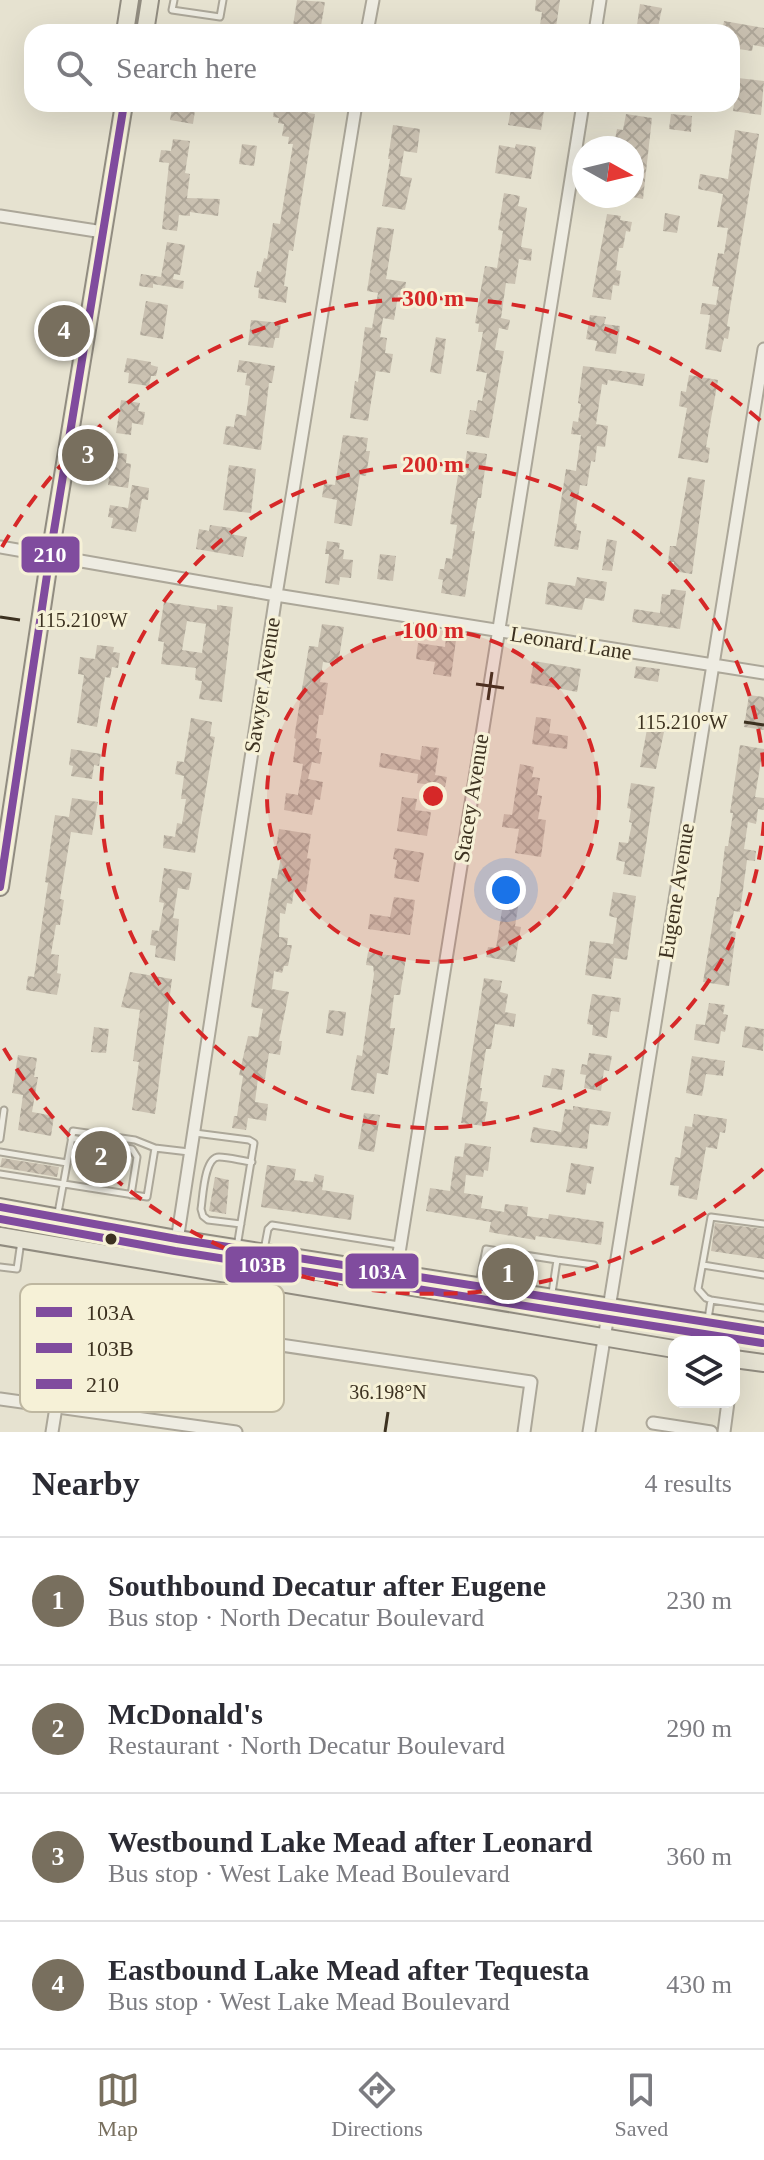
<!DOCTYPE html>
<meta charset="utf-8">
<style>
:root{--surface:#fff;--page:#f2f2f3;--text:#2b2b33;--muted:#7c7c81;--line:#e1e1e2;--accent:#786f5e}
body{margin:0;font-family:Georgia,serif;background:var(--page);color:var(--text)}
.controls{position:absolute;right:24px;bottom:24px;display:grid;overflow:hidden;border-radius:16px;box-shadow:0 8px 32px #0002}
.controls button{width:72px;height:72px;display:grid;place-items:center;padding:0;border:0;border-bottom:2px solid var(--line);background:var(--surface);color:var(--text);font:40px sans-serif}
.compass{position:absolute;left:572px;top:136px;width:72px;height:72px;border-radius:50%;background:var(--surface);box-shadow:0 8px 32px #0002;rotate:98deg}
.you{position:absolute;left:506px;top:890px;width:28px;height:28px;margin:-20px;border:6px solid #fff;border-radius:50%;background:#1a73e8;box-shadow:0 0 0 12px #1a73e833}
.badge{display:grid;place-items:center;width:52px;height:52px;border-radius:50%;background:var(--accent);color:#fff;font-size:26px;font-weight:700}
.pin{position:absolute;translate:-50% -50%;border:4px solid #fff;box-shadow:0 2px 8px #0006}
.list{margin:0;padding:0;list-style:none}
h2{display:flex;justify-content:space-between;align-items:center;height:104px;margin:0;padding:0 32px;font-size:34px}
h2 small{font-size:26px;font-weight:400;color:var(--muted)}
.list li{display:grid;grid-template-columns:52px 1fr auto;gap:24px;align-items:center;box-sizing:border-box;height:128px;padding:0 32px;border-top:2px solid var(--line)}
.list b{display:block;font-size:30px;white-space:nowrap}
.list p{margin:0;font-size:26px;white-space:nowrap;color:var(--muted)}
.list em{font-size:26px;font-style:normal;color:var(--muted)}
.icon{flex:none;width:44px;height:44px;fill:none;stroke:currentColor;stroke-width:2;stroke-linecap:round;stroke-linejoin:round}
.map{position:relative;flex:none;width:764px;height:1432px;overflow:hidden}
.search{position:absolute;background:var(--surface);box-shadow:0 8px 32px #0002;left:24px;right:24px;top:24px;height:88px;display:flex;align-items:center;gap:20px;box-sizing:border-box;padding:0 28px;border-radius:24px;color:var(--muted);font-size:30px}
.sheet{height:616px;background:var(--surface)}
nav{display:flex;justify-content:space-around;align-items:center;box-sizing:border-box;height:112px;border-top:2px solid var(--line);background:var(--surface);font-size:22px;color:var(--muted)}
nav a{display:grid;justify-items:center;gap:4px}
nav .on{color:var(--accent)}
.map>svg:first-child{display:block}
.building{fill:url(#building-cross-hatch);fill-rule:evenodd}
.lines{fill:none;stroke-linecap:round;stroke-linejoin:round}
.lane-casing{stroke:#aca799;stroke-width:9}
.street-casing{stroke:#aca799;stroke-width:15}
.primary-casing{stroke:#918c80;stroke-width:20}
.lane{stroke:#eeece2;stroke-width:5}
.street{stroke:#eeece2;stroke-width:11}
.primary{stroke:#e6e3d3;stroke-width:16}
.bus-1-casing{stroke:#f6f1d7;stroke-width:14}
.bus-2-casing{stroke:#f6f1d7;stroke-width:14}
.bus-3-casing{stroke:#f6f1d7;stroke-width:14}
.bus-1{stroke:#804c9e;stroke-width:8}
.bus-2{stroke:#804c9e;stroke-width:8}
.bus-3{stroke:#804c9e;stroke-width:8}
.ticks{fill:none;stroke:#3c3120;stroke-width:3}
.ring{fill:none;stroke:#d62828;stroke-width:4;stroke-dasharray:14 10}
.bus-dot{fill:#3c3120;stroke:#f6f1d7;stroke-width:3}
.labels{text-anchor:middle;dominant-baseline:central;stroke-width:6;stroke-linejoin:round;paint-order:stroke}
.street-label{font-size:22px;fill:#3c3120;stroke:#f6f1d7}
.key{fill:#f6f1d7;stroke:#beb7a0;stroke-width:2}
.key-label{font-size:22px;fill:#3c3120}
.ticks-label{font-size:20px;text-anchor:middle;fill:#3c3120;stroke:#f6f1d7;stroke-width:6;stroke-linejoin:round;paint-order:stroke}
.centre{fill:#d62828;stroke:#f6f1d7;stroke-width:4}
.ring-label{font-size:24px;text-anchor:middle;font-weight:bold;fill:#d62828;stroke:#f6f1d7;stroke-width:6;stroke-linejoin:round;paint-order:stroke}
.line-badge{stroke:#f6f1d7;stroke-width:3}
.badge-label{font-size:22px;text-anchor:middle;font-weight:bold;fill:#fff}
</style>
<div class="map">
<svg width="764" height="1432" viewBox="0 0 764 1432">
<defs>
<pattern id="building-cross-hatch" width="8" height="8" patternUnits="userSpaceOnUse" patternTransform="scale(2)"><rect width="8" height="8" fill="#cac1b1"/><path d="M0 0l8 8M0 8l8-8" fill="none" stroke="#aea698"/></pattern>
</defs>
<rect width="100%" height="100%" fill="#e6e2d0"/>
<path class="building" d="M297 0 325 2 320 32H292Z
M536 0H560L556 27 540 25 542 12 535 11Z
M640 4 662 8 657 32H636Z
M724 21 764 28V47L753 45 752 51 732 48V32H722Z
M738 78 764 81 761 115 733 111Z
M173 104H196L193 124 170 120Z
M275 104 309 106 308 113 315 114 293 251 289 250 284 286 288 287 286 303 258 298 259 288 254 287 257 271 261 272 264 258 267 259 273 223 280 224 293 144H288L289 137 282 136 284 124 278 123 279 118 273 117Z
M512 104H545L541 130 508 125Z
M626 114 652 118 643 199 632 197V147L614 145 617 129 623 130Z
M671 114 692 116 691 132 669 129Z
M393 125 420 129 417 153 404 151 400 176 412 178 405 210 382 206 390 159H388Z
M735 130 759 134 727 326 730 327 728 339 724 338 721 352 705 349 710 315 700 314 702 303 716 305 719 287 712 286 718 253 724 254 728 228 717 227 723 194 698 189 700 174 728 179Z
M173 139 190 141 185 173 190 174 187 198 220 199 218 216 190 212V216L179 215 177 231 162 229 169 163 159 162 161 150 171 151Z
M242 144 257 146 254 166 239 164Z
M516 144 536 147 531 179 495 173 499 145 515 148Z
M504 193 520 196 518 206 527 208 521 247 532 249 531 261 519 259 515 284 506 283 501 318 510 320 508 330 499 328 495 350 504 351 489 438 466 434 470 410 476 411 478 400 482 401 487 373 476 371 483 332H478L479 324 475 323 485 266 497 268 503 231 498 230Z
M665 213 680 216 677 233 663 231Z
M607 214 621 216 620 220 632 222 630 232 626 231 623 248H619L616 270 621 271 619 286 613 285 611 300 592 297Z
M377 227 394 229 386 279 406 282 404 296 398 295 394 320 383 318 380 337 387 338 385 353 393 354 390 373 376 371 368 421 350 418 355 381 358 382 365 327 372 328 378 293 367 291Z
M167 242 185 245 180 275 174 274 173 279 184 281 183 289 153 284V288L139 286 141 274 161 277Z
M146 301 168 305 163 339 140 335Z
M590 315 606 317 604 324 620 326 616 354 595 351 597 341 586 339Z
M251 320 281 323 279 338H275L273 348 248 345Z
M436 337 446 339 441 374 430 372Z
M127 358 151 362V365L158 367 156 376H151L149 386 128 383 129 373 124 372Z
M239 360 275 366 272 383H269L261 450 223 444 226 426 234 427 236 414 246 416 250 386 245 385 247 373 237 372Z
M583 366 645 374 643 386 608 380 607 385 602 384 596 424 608 426 605 447 597 446 595 462 591 461 587 486 580 485 574 523 577 524 576 530 581 531 578 550 554 546 566 469 576 471 581 435 571 434 573 421 578 422 581 404 578 403Z
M689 375 718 380 706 447 710 448 708 463 678 458 687 408 679 406 681 391 686 392Z
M121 400 140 403 138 411 145 412 143 425 132 423 131 435 116 433Z
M343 435 368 438 366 451H370L366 476 360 475 352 526 334 523 337 500 322 497 324 484 335 485Z
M467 451 487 454 481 498H478L472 531H475L465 597 441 593 443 580 438 579 440 569H444L446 558 452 559 457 525 450 524 458 475 463 476Z
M113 452 127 454 126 463 131 464 128 488 108 485Z
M229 465 256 469 251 513 223 510Z
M688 477 705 480 692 574 673 571 674 562H668L670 546H676Z
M132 485 149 488 148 500 142 499 136 532 111 528 113 518 108 517 110 505 128 508Z
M210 525 231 528 230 534 247 537 243 557 196 549 199 529 209 531Z
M607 539 617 541 612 571 602 570Z
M327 541 340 543 339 549 344 550 343 559 353 560 351 578 340 577 339 585 325 583 329 554H325Z
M380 554 396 556 393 581 377 579Z
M577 577 607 582 604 601 585 598 582 610 545 604 548 582 575 586Z
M671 589 686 591 680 629 632 622 634 609 660 613 662 594 670 595Z
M164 602 217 610V605L233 607 222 702 199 699 202 681 195 680 196 668 161 664 164 642 158 641ZM187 621 206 624 202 653 182 650Z
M322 624 344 627 338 664 323 662 320 682 328 683 323 715H319L316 738 321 739 319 752H322L320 764 312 762 308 779 323 782 320 800 315 799 312 815 284 810 286 793 298 795 303 764 293 762 296 739 294 738 309 646 318 647Z
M446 638 456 640 451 677 433 674 435 662 416 659 418 643 445 647Z
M97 645 114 647 113 652 120 653 118 668 112 667 110 678 105 677 97 727 77 723 84 675 78 674 80 657 95 659Z
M534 661 581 669 577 692 530 683Z
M636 666 660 669 658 682 634 678Z
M749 695 764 697V730L744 727Z
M536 717 551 719 549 733 568 736 567 749 532 744Z
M191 718 212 722 210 736 215 737 195 853 163 848 164 835 175 837 177 823 182 824 186 799H181L184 776 175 774 177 761 184 762Z
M647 729 664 732 656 769 640 767Z
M740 745 764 749V761H761L755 797 764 798V810L758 809 756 824 748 822 744 849 756 851 755 861 747 860 740 912 734 911 730 931 736 932 729 986 703 982 717 897H719L725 846H728L733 813H730Z
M422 746 439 748 435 775 447 777 445 787 417 783 418 774 379 767 381 753 420 760Z
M71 749 101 754 99 766 94 765 92 779 71 776 73 766 69 765Z
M520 764 534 767 532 777 540 778 537 795 542 796 538 819 546 820 541 857 515 853 519 829 502 827 504 814 512 815Z
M631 783 655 787 641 877 623 874 625 862 616 860 619 842 628 843 632 823 629 822 631 809 627 808Z
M402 797 417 799 415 810 431 812 427 836 397 831Z
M72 798 98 802 92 835 71 832 60 899 64 900 60 925H56L51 954 59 955 57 973 61 974 57 995 26 990 28 976 34 977 40 936 48 883 45 882 55 815 69 817Z
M279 829 311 834 307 858 311 859 306 892 294 890 292 904 287 903 285 914 280 913 279 937 288 938 287 945H292L288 966H284L282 973 274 971 272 989 289 992 279 1041H282L280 1055 269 1053 265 1079 258 1078 255 1102 268 1104 266 1121 248 1118 246 1130 232 1128 234 1116H237L243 1076 239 1075 248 1036 258 1037 263 1009 251 1007 272 878 277 879 281 856 275 855Z
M395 848 424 853 419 882 394 878 397 860 393 859Z
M164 868 192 873 189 890 178 888 173 918 179 919 175 961 155 957 156 946 150 945 152 930 159 931 164 903 159 902Z
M502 872 521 875 519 888 521 889 515 926 521 927 515 962 486 957 488 947 496 948 502 910 496 909Z
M613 892 636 896 627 960 614 958 611 979 585 975 590 941 613 944 617 918 609 916Z
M394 897 415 900 410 935 368 929 370 914 390 917Z
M368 952 406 958 400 995H394L390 1028H395L388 1075 377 1073 374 1094 351 1090 357 1055 362 1056 374 974 373 966 366 965Z
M130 972 172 979 155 1114 132 1110 139 1062 133 1061 140 1010 121 1007Z
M484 978 502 981 500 992 508 994 505 1012 516 1014 514 1027 495 1024 491 1049H486L480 1088H482L480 1101 488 1102 484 1126 461 1123Z
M592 994 621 998 619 1012 611 1011 607 1038 592 1035 593 1025 587 1024Z
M709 1003 725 1005 723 1014 728 1015 725 1032 721 1031 719 1044 694 1040 696 1024 705 1025Z
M329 1010 346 1012 343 1036 326 1033Z
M745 1026 764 1029 763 1051 742 1047Z
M94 1027 109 1029 106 1053 91 1052Z
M589 1053 612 1056 609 1071 604 1070 601 1091 584 1088 586 1075 580 1074 582 1064 587 1065Z
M18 1055 37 1058 34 1077H38L32 1112 54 1116 51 1136 18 1130 23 1095 12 1093Z
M692 1056 725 1061 723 1076 706 1074 702 1096 686 1093Z
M552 1068 565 1070 562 1090 542 1087 544 1075 550 1076Z
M573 1106 611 1112 608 1126 590 1124 587 1149 530 1142 533 1127 561 1132 565 1109 573 1110Z
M364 1113 380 1115 374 1152 358 1149Z
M694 1114 727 1119 725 1133 720 1132 717 1149 706 1147 697 1200 678 1196 679 1186 670 1185 675 1157 680 1158 685 1126 692 1127Z
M465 1143 491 1147 488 1171 484 1170 483 1177 466 1175 464 1193 483 1196 481 1208 504 1212 505 1204 528 1207 527 1216 548 1219 549 1214 604 1222 601 1245 536 1236 535 1240 489 1232 491 1222 426 1211 430 1188 450 1191 455 1156 463 1157Z
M81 1145 123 1153 120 1171 78 1164Z
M2 1158 59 1167 57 1177 0 1167Z
M571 1163 594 1167 591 1184 587 1183 585 1195 566 1192Z
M267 1165 296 1169 294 1180 313 1182 315 1174 324 1176 322 1190 354 1195 351 1220 261 1207Z
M215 1177 229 1180 226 1214 209 1211Z
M715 1223 764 1229V1259L711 1251Z"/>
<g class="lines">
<g class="lane-casing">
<path id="lane" d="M174 0 172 10 220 17 223 0
M195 1133 249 1140 254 1143 237 1247
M71 1138 132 1149 137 1157 131 1195
M0 1139 4 1110
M0 1152 67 1163
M0 1174 147 1197 155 1148
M58 1213 73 1131 135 1140 155 1148 189 1152
M241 1224 208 1220 203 1216 201 1209C203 1197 204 1157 219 1157 229 1157 242 1161 252 1162
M764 1224 711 1217 698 1289 706 1298 711 1300 764 1308
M264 1250 268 1229 272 1225 399 1245
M703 1265 764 1275
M0 1267 17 1269 21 1241
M479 1283 486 1249 557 1260
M552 1293 557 1260 594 1265
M708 1319 711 1300"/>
</g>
<g class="street-casing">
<path id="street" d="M367 32 373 0
M595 32 600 0
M0 216 103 232
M0 547 276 595 764 673
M173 1267 276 595 356 104
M391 1303 583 104
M0 1399 236 1432
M653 1423 711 1432
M52 1432 71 1314 531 1382 524 1432
M589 1432 764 349
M724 1432 728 1402"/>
</g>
<g class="primary-casing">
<path id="primary" d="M125 32 130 0
M145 32 150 0
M0 887 50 555 124 104
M0 1207 177 1239 764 1331
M0 1236 674 1349
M734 1359 764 1363"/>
</g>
<use href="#lane" class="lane"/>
<use href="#street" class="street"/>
<use href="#primary" class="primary"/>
<g class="bus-1-casing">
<path id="bus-1" d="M0 1207 177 1239 764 1331"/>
</g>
<g class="bus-2-casing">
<path id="bus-2" d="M0 1219 175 1251 762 1343"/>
</g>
<g class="bus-3-casing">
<path id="bus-3" d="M0 887 50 555 124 104"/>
</g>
<use href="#bus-1" class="bus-1"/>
<use href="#bus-2" class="bus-2"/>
<use href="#bus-3" class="bus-3"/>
</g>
<path class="ticks" d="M0 617 20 620M476 684 504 688M488 700 492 672M744 722 764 725M385 1432 388 1412"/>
<circle cx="433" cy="796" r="166" fill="#d62828" fill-opacity=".12"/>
<g class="ring">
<circle cx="433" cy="796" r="166"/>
<path d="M764 822A332 332 0 1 1 764 770"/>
<path d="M763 1169A498 498 0 0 1 2 1045M2 547A498 498 0 0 1 763 423"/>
</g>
<circle class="bus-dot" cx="111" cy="1239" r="7"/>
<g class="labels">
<g class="street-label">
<text transform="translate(571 643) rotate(9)">Leonard Lane</text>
<text transform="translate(262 685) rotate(-81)">Sawyer Avenue</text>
<text transform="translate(471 798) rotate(-81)">Stacey Avenue</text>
<text transform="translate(676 891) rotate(-81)">Eugene Avenue</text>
</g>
</g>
<rect x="20" y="1284" width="264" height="128" rx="12" class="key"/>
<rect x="36" y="1307" width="36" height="10" fill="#804c9e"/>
<rect x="36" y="1343" width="36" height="10" fill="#804c9e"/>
<rect x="36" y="1379" width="36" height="10" fill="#804c9e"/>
<g class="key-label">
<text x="86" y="1320">103A</text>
<text x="86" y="1356">103B</text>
<text x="86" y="1392">210</text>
</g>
<g class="ticks-label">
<text x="82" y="627">115.210°W</text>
<text x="682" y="729">115.210°W</text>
<text x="388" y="1399">36.198°N</text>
</g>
<circle cx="433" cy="796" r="12" class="centre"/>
<g class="ring-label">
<text x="433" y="306">300 m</text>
<text x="433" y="472">200 m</text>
<text x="433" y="638">100 m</text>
</g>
<g class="line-badge">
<rect x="20" y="535" width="61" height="39" rx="8" fill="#804c9e"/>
<rect x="224" y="1245" width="76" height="39" rx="8" fill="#804c9e"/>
<rect x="344" y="1252" width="76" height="38" rx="8" fill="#804c9e"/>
</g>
<g class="badge-label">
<text x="50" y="562">210</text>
<text x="262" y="1272">103B</text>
<text x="382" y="1279">103A</text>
</g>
</svg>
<div class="controls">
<button><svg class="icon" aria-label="layers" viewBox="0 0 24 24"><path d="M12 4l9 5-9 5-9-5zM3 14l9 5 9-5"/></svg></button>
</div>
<svg class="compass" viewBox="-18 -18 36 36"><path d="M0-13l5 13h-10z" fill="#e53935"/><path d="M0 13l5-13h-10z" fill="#7c7c81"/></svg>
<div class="you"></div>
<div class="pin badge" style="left:508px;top:1274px">1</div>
<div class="pin badge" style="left:101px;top:1157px">2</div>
<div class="pin badge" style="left:88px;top:455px">3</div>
<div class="pin badge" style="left:64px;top:331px">4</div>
<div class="search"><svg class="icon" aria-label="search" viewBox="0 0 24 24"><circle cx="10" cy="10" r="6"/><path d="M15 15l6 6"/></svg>Search here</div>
</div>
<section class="sheet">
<h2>Nearby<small>4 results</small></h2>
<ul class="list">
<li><span class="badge">1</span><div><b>Southbound Decatur after Eugene</b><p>Bus stop · North Decatur Boulevard</p></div><em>230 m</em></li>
<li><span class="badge">2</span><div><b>McDonald's</b><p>Restaurant · North Decatur Boulevard</p></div><em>290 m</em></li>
<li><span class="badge">3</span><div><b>Westbound Lake Mead after Leonard</b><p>Bus stop · West Lake Mead Boulevard</p></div><em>360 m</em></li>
<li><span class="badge">4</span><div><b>Eastbound Lake Mead after Tequesta</b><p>Bus stop · West Lake Mead Boulevard</p></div><em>430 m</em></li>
</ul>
</section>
<nav>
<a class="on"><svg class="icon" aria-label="map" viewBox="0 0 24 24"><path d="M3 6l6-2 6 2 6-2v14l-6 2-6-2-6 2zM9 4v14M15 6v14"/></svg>Map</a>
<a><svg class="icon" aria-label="directions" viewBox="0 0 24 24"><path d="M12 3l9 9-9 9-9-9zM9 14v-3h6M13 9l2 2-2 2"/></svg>Directions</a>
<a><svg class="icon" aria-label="saved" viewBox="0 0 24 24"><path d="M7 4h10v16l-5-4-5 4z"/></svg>Saved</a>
</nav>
